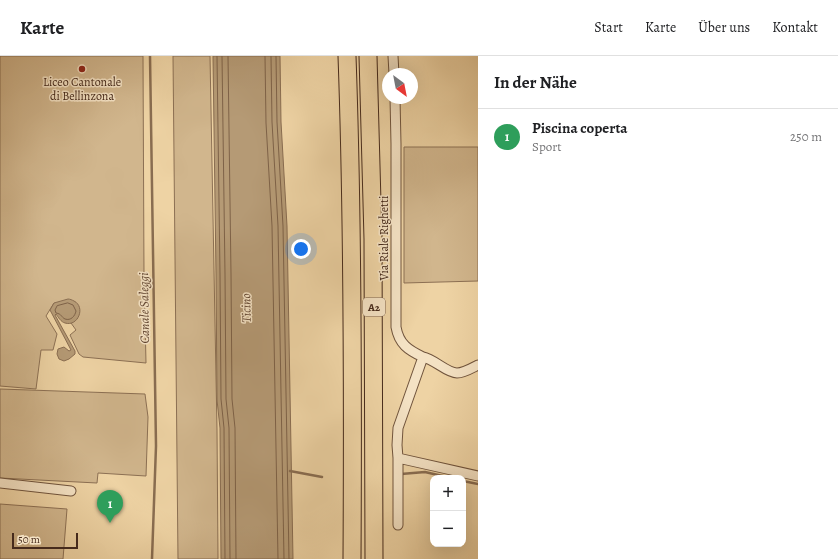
<!DOCTYPE html>
<html lang="de">
<meta charset="utf-8">
<style>
:root{--surface:#fff;--page:#f6f6f6;--text:#202124;--muted:#757577;--line:#e0e0e0;--accent:#8f2418}
body{margin:0;font-family:Alegreya,serif;background:var(--page);color:var(--text)}
.controls{position:absolute;right:12px;bottom:12px;display:grid;overflow:hidden;border-radius:8px;box-shadow:0 4px 16px #0002}
.controls button{width:36px;height:36px;display:grid;place-items:center;padding:0;border:0;border-bottom:1px solid var(--line);background:var(--surface);color:var(--text);font:20px sans-serif}
.compass{position:absolute;left:382px;top:12px;width:36px;height:36px;border-radius:50%;background:var(--surface);box-shadow:0 4px 16px #0002;rotate:148deg}
.scale{position:absolute;left:12px;bottom:10px;width:66px;box-sizing:border-box;padding-left:4px;border:2px solid #462a1b;border-top:0;font-size:11px;line-height:14px;white-space:nowrap;color:#462a1b;-webkit-text-stroke:3px #f4e2c4;paint-order:stroke}
.you{position:absolute;left:301px;top:193px;width:14px;height:14px;margin:-10px;border:3px solid #fff;border-radius:50%;background:#1a73e8;box-shadow:0 0 0 6px #1a73e833}
.badge{display:grid;place-items:center;width:26px;height:26px;border-radius:50%;background:var(--accent);color:#fff;font-size:13px;font-weight:700}
.pin{position:absolute;translate:-50% -33px;filter:drop-shadow(0 1px 2px #0008)}
.pin::after{content:'';position:absolute;top:21px;width:14px;height:12px;background:inherit;clip-path:polygon(0 0,100% 0,50% 100%)}
.list{margin:0;padding:0;list-style:none}
h2{display:flex;justify-content:space-between;align-items:center;height:52px;margin:0;padding:0 16px;font-size:17px}
h2 small{font-size:13px;font-weight:400;color:var(--muted)}
.list li{display:grid;grid-template-columns:26px 1fr auto;gap:12px;align-items:center;box-sizing:border-box;height:56px;padding:0 16px;border-top:1px solid var(--line)}
.list b{display:block;font-size:15px;white-space:nowrap}
.list p{margin:0;font-size:13px;white-space:nowrap;color:var(--muted)}
.list em{font-size:13px;font-style:normal;color:var(--muted)}
.map{position:relative;flex:none;width:478px;height:503px;overflow:hidden}
header{display:flex;align-items:center;gap:24px;box-sizing:border-box;height:56px;padding:0 20px;background:var(--surface);border-bottom:1px solid var(--line)}
header strong{font-size:19px}
nav{display:flex;gap:22px;margin-inline-start:auto;font-size:14px}
main{display:flex}
aside{flex:1;background:var(--surface)}
.map>svg:first-child{display:block}
.green{fill:#d1b68d;stroke:#8c7054}
.water{fill:#b59a75;stroke:#896d51}
.lines{fill:none;stroke-linecap:round;stroke-linejoin:round}
.shore{stroke:#7e6248;stroke-width:1}
.stream{stroke:#896d51;stroke-width:2.5}
.street-casing{stroke:#70543d;stroke-width:11}
.highway-casing{stroke:#462a1b;stroke-width:19}
.street{stroke:#f4e2c4;stroke-width:9}
.highway{stroke:#eed3a4;stroke-width:17}
.poi-dot{fill:#8f2418;stroke:#f4e2c4;stroke-width:1.5}
.labels{text-anchor:middle;dominant-baseline:central;stroke-width:3;stroke-linejoin:round;paint-order:stroke}
.shield{fill:#f4e2c4;stroke:#7a614e;stroke-width:1}
.shield-label{font-size:11px;font-weight:bold;fill:#462a1b}
.poi-label{font-size:12px;fill:#462a1b;stroke:#f4e2c4}
.street-label{font-size:12px;fill:#462a1b;stroke:#f4e2c4}
.water-label{font-size:13px;font-style:italic;fill:#624632;stroke:#f4e2c4}
</style>
<header>
<strong>Karte</strong>
<nav><a>Start</a><a>Karte</a><a>Über uns</a><a>Kontakt</a></nav>
</header>
<main>
<div class="map">
<svg width="478" height="503" viewBox="0 0 478 503">
<rect width="100%" height="100%" fill="#eed3a4"/>
<filter id="stains"><feTurbulence type="fractalNoise" baseFrequency=".005" numOctaves="4"/><feColorMatrix values="0 0 0 0 .2 0 0 0 0 .09 0 0 0 0 .02 0 0 0 .5 -.17"/></filter>
<radialGradient id="worn" r=".72"><stop offset=".6" stop-color="#630" stop-opacity="0"/><stop offset="1" stop-color="#630" stop-opacity=".3"/></radialGradient>
<path class="green" d="M0 0H143L144 219 146 307 83 301 79 298 70 279 76 274 71 267 78 262 54 247 46 260 57 278 53 294H41L36 333 0 330Z
M173 0H210L217 374 218 503H178Z
M404 91H478V225L404 227Z
M0 333 145 338 148 361 146 420 98 417 97 427 0 422Z
M0 448 67 453 63 503H0Z"/>
<path class="water" d="M213 0H280L281 66 287 170 293 503H221L220 372 217 344 216 218Z
M68 243C70 243 72 244 74 245 86 251 78 271 65 267 61 266 58 261 56 258L55 259 75 295V298L69 303 64 305 59 303 57 298 58 293 64 291 69 295 71 294 50 254 54 247Z"/>
<g class="lines">
<path class="shore" d="M217 0 220 218 221 343 224 372 225 503
M222 0 225 218 226 343 229 372 230 503
M228 0 231 218 232 343 235 372 236 503
M265 0 266 67 272 170 278 503
M271 0 272 66 278 170 284 503
M276 0 277 66 283 170 289 503
M68 247 73 249 76 255C75 260 71 265 65 263 61 261 62 258 56 257L55 254 57 250Z"/>
<path class="stream" d="M150 0 156 390 152 503
M290 415 322 421
M401 418 425 416 451 422
M463 425 478 428"/>
<g class="street-casing">
<path id="street" d="M393 0 394 18
M395 42 396 88V271C399 288 408 294 423 301L398 372 397 389 398 402V469
M423 301C434 303 447 317 457 317 464 317 472 312 478 309
M398 402 478 420
M0 427 71 435"/>
</g>
<g class="highway-casing">
<path id="highway" d="M347 0C353 168 353 335 352 503
M368 0 373 183 374 503"/>
</g>
<use href="#street" class="street"/>
<use href="#highway" class="highway"/>
</g>
<circle class="poi-dot" cx="82" cy="13" r="4"/>
<g class="labels">
<rect class="shield" x="363" y="242" width="22" height="18" rx="3"/>
<g class="shield-label">
<text x="374" y="251">A2</text>
</g>
<g class="poi-label">
<text x="82" y="26">Liceo Cantonale<tspan x="82" dy="14">di Bellinzona</tspan></text>
</g>
<g class="street-label">
<text transform="translate(384 182) rotate(-90)">Via Riale Righetti</text>
</g>
<g class="water-label">
<text transform="translate(144 252) rotate(-91)">Canale Saleggi</text>
<text transform="translate(246 252) rotate(-91)">Ticino</text>
</g>
</g>
<rect width="100%" height="100%" filter="url(#stains)"/>
<rect width="100%" height="100%" fill="url(#worn)"/>
</svg>
<div class="controls">
<button>+</button>
<button>−</button>
</div>
<svg class="compass" viewBox="-18 -18 36 36"><path d="M0-13l5 13h-10z" fill="#e53935"/><path d="M0 13l5-13h-10z" fill="#757577"/></svg>
<div class="scale">50 m</div>
<div class="you"></div>
<div class="pin badge" style="left:110px;top:467px;background:#2e9e5b">1</div>
</div>
<aside>
<h2>In der Nähe<small></small></h2>
<ul class="list">
<li><span class="badge" style="background:#2e9e5b">1</span><div><b>Piscina coperta</b><p>Sport</p></div><em>250 m</em></li>
</ul>
</aside>
</main>
